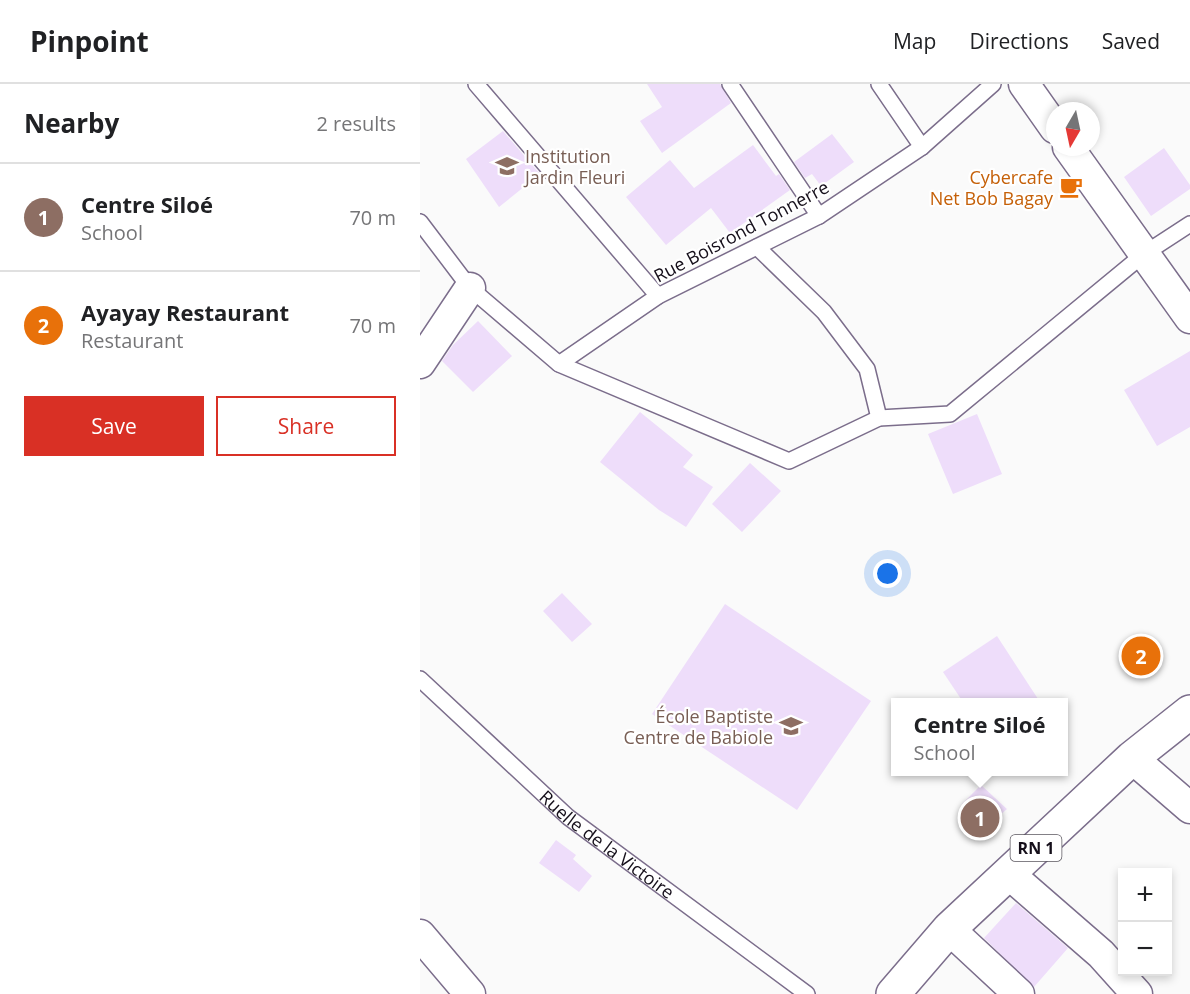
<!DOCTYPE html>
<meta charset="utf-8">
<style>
:root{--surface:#fff;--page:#f2f2f2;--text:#202124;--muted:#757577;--line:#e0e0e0;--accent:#d93025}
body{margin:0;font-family:"Open Sans",sans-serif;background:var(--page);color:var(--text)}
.controls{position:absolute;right:18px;bottom:18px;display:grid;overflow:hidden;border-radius:0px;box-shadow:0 3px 9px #0003}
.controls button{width:54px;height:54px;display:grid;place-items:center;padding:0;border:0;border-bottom:2px solid var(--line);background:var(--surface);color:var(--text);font:30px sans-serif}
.compass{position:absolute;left:626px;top:18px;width:54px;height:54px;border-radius:50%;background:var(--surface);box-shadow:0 3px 9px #0003;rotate:189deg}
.you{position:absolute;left:468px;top:490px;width:21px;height:21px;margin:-15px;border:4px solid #fff;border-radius:50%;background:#1a73e8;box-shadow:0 0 0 9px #1a73e833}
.badge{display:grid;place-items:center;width:39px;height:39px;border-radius:50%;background:var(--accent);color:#fff;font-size:20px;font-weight:700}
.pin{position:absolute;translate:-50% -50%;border:3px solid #fff;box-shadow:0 2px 6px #0006}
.popup{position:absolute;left:471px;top:614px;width:177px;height:78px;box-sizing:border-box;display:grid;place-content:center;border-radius:0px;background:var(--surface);filter:drop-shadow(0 2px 4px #0005);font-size:20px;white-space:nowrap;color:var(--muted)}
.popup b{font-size:22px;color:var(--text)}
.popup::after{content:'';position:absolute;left:50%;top:100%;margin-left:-12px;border:12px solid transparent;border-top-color:var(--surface)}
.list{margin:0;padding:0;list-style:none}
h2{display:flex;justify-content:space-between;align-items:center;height:78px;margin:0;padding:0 24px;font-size:26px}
h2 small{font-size:20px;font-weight:400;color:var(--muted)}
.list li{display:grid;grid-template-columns:39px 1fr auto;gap:18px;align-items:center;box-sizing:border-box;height:108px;padding:0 24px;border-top:2px solid var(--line)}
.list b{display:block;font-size:22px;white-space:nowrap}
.list p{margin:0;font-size:20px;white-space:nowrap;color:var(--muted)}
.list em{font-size:20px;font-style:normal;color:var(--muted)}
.actions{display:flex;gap:12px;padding:18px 24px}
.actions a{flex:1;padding:14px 0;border:2px solid var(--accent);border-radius:0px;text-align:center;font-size:21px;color:var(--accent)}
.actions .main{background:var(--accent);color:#fff}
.map{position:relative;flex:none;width:770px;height:910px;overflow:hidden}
header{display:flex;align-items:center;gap:36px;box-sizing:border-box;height:84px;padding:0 30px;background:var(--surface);border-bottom:2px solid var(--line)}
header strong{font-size:28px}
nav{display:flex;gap:33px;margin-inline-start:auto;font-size:21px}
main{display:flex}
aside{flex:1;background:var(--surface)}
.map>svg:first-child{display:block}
.building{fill:#eeddfa}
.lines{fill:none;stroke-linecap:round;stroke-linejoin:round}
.service-casing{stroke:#7b6d8b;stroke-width:18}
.minor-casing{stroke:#7b6d8b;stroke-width:33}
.primary-casing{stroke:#7b6d8b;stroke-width:36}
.service{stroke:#fff;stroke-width:15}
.minor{stroke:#fff;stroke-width:30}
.primary{stroke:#fff;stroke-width:33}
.labels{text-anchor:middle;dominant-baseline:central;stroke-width:4.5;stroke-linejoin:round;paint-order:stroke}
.shield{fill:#fff;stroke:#5b575f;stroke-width:1.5}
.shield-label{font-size:16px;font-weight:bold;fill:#150f1a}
.education-label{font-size:18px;fill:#785e54;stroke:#fff;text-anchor:start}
.food-label{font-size:18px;fill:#c56008;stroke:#fff;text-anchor:end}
.street-label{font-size:18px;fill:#150f1a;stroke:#fff}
</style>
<header>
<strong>Pinpoint</strong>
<nav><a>Map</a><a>Directions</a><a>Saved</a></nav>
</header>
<main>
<aside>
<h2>Nearby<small>2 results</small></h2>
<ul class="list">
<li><span class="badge" style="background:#8d6e63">1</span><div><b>Centre Siloé</b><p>School</p></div><em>70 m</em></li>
<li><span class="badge" style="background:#e8710a">2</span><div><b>Ayayay Restaurant</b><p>Restaurant</p></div><em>70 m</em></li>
</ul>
<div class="actions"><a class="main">Save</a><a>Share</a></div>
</aside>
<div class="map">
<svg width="770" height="910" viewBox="0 0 770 910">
<rect width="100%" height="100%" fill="#fafafa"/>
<path class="building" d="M227 0H300L311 19 242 69 220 37 242 23Z
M83 47 120 90 79 123 46 75Z
M412 50 434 78 401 102 392 90 385 94 374 78Z
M333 61 356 92 359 90 370 106 310 149 291 124 246 161 206 113 250 76 274 104Z
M744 64 770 101V105L731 132 704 93Z
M58 237 92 272 53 308 22 277 33 261Z
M770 267V343L737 362 704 306Z
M220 328 273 371 263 383 293 403 266 443 239 426 180 378Z
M557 330 582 390 533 410 508 350Z
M330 379 361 407 322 448 292 420Z
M142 509 172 540 152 558 123 527Z
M305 520 451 617 377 726 232 630Z
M577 552 620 618H543L523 588Z
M561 701 587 725 555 753 542 720Z
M136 756 156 771 153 775 172 792 159 808 119 779Z
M596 819 648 864 614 903 564 854Z"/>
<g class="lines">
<g class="service-casing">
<g id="service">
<path d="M56 0 238 212"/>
<path d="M310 0 399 132"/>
<path d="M459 0 502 63"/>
<path d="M0 138 50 204 139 280 369 377 459 334 530 330 724 170 770 140"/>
<path d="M337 163 404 228 447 285 459 334"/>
<path d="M139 280 238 212 399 132 502 63 573 0"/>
<path id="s1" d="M0 595 148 733 387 910"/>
</g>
</g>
<g class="minor-casing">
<path id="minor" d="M604 0 635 44
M648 63 770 234
M0 279 50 204
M712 674 770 724
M589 790 681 870 717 910
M529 845 599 910
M0 851 50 910"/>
</g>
<g class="primary-casing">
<path id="primary" d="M473 910 529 845 712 674 770 628"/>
</g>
<use href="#service" class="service"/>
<use href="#minor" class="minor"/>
<use href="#primary" class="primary"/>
</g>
<defs>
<g id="school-bare" transform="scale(1.8)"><path d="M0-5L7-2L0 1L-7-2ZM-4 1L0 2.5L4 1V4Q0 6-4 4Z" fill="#8d6e63" stroke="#fff" stroke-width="2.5" paint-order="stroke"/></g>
<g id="cafe-bare" transform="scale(1.8)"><path d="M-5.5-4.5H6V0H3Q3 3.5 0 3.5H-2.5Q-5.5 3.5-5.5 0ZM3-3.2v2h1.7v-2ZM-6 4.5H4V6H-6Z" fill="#e8710a" stroke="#fff" stroke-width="2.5" paint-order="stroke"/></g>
</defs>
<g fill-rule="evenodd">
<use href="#school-bare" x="87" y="82"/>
<use href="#cafe-bare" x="651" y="103"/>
<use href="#school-bare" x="371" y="642"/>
</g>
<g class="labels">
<rect class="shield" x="590.5" y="751" width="51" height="26" rx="4.5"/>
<g class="shield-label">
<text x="616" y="764">RN 1</text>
</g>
<g class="education-label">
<text x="105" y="72">Institution<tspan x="105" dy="21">Jardin Fleuri</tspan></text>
<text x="353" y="632" text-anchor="end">École Baptiste<tspan x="353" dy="21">Centre de Babiole</tspan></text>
</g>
<g class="food-label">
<text x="633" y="93">Cybercafe<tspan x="633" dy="21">Net Bob Bagay</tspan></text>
</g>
<g class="street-label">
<text transform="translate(321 147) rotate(-28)">Rue Boisrond Tonnerre</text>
<text stroke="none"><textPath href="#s1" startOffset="250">Ruelle de la Victoire</textPath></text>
</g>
</g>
</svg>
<div class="controls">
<button>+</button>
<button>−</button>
</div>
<svg class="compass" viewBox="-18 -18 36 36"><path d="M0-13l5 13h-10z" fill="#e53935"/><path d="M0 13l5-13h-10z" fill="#757577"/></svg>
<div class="you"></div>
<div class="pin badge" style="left:560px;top:734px;background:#8d6e63">1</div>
<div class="popup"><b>Centre Siloé</b>School</div>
<div class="pin badge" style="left:721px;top:572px;background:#e8710a">2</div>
</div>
</main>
